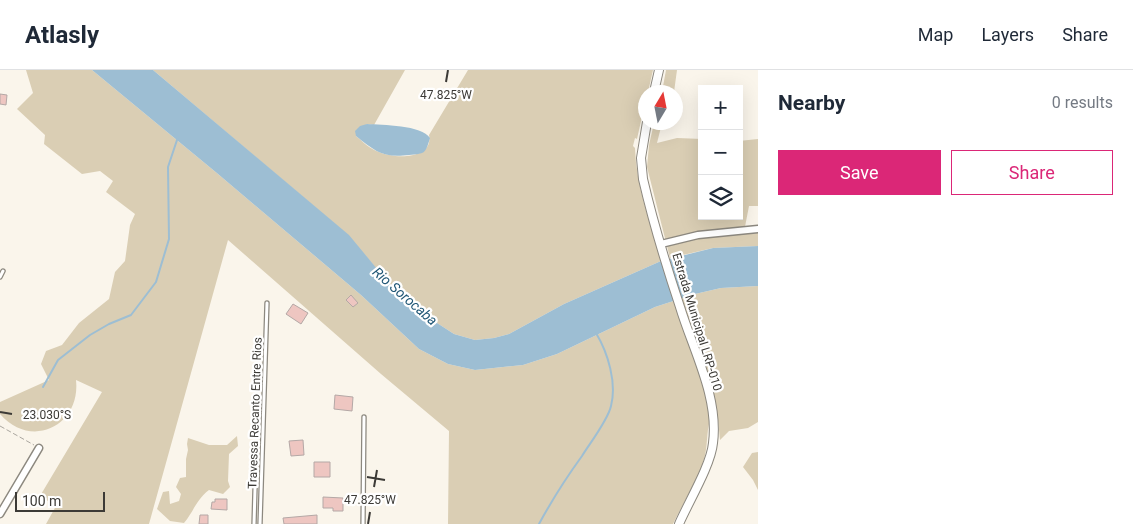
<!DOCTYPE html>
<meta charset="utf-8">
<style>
:root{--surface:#fff;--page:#f6f6f7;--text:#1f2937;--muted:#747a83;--line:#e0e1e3;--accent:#db2777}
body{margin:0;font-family:Roboto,sans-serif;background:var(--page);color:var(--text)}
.controls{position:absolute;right:15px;top:15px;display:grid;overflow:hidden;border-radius:0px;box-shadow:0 5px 20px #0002}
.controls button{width:45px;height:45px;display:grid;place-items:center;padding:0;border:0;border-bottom:1px solid var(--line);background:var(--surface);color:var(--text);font:25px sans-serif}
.compass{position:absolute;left:638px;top:15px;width:45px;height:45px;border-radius:50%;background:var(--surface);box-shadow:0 5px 20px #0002;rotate:10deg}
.scale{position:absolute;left:15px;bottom:12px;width:90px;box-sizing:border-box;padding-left:5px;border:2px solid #3c3a36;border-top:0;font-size:14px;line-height:18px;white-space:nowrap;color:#3c3a36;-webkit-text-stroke:4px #fff;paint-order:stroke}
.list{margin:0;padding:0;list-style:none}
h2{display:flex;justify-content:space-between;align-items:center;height:65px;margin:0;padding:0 20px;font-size:21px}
h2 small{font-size:16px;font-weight:400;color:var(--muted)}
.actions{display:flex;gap:10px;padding:15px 20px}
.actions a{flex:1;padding:11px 0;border:1px solid var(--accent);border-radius:0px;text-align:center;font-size:18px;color:var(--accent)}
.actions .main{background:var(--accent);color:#fff}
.icon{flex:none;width:28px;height:28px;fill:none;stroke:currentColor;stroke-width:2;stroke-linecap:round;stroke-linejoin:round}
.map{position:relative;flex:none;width:758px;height:454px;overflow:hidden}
header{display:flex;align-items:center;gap:30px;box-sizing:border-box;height:70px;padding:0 25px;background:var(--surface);border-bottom:1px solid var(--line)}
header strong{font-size:24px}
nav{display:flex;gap:28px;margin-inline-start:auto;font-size:18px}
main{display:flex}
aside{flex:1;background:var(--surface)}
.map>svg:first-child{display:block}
.green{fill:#daceb4}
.water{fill:#9dbed3}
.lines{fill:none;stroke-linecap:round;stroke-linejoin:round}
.stream{stroke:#9dbed3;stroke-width:2}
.building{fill:#eec6c1;stroke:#b4a8a6}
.service-casing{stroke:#8c887f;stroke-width:5.5}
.minor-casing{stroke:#8c887f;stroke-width:9}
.tertiary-casing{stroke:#8c887f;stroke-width:10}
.path{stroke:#aaa69f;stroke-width:1;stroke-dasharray:5 2.5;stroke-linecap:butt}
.service{stroke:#fff;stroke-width:3}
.minor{stroke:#fff;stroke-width:6}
.tertiary{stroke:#fff;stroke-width:8}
.ticks{fill:none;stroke:#3c3a36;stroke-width:2}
.labels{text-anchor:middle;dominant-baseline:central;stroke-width:4.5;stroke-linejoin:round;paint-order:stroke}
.street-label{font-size:12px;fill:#3c3a36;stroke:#fff}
.water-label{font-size:14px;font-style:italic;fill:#205776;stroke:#fff}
.ticks-label{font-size:12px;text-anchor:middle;fill:#3c3a36;stroke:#fff;stroke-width:4.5;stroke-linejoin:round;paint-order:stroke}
</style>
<header>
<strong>Atlasly</strong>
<nav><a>Map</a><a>Layers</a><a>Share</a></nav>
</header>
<main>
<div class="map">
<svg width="758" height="454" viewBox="0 0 758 454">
<rect width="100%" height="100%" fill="#faf5eb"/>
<path class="green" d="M26 0H92L218 104 361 225 419 279 448 294 475 300 523 295 557 284 655 237 695 224 721 218 758 216V352L748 358 729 361 720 370 718 349 710 350C706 364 708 376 704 389 697 411 683 433 673 454H448L449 361 381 304 228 170 149 454H46L56 436 40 426 102 322 76 310C81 356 31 380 0 344V332L49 310 41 294 46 281 62 275 79 253 109 229 115 202 125 191 130 155 135 144 106 122 113 111 100 101 82 104 44 74 45 65 17 39 33 23Z
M153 0H405L374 55 367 54 356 66C363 72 370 79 379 82 394 89 434 90 429 65L468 0H653L648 22H646L645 33 637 69 635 68 633 76 635 78C636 117 651 154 661 191L564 234 509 264 494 268 475 270 454 264 417 240 397 223 348 165Z
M666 0H677L674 22H662Z
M654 53H662L657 73 677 68 702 69V146H739V71L758 69V136H749L744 162 758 161V176L713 178 670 188 647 97 649 75Z
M237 366 238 376 229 384 228 411 230 417 223 424 209 420C196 430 194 441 184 453L170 451 157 439 163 422 169 421 170 434 179 431 181 424 176 417 180 408 186 407V389L188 380 187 374 188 368 209 375H227Z
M758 382V420L753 410 743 397 752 383Z"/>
<path class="water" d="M92 0H153L349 165 397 223 417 240 454 264 475 270 494 268 509 264 564 234 661 191 713 178 758 176V216L721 218 695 224 655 237 557 284 523 295 475 300 448 294 419 279 361 225 218 104Z
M367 54C382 55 422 55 430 68 425 85 425 83 409 85 383 88 376 82 356 66L355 61 360 56Z"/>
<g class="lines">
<path class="stream" d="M43 317 58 290 90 265 109 254 131 245 156 212 169 169 168 97 178 67
M539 454C552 430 566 408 582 386 590 373 608 350 611 336 617 313 608 283 596 263"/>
</g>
<path class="building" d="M0 24 7 25 6 35 0 34Z
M351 225 358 233 353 237 346 230Z
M293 234 308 243 301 254 286 244Z
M335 325 353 327 352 341 334 339Z
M303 370 304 385 291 386 289 371Z
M314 392H330V407H314Z
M323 427 343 428V441H333V438H323Z
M215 429H227V440L211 439 212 432H215Z
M200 445H208V454H199Z
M317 445V454H284L283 448Z"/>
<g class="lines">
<g class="service-casing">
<path id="service" d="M0 207 3 201
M254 454 256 385
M260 454 267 233
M363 454 364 347"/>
</g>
<g class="minor-casing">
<path id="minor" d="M661 174 698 165 758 159
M0 444 39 378"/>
</g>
<g class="tertiary-casing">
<path id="tertiary" d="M654 22 659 0
M647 52 641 88 643 109C653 152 666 195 680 237 693 280 719 327 713 373 711 395 688 433 679 454"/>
</g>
<path class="path" d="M0 356 34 375"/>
<use href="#service" class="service"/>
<use href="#minor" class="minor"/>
<use href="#tertiary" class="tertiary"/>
</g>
<path class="ticks" d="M446 12 448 0M0 342 12 344M367 407 385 410M374 417 377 400M368 454 370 442"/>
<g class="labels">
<g class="street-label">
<text transform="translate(697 252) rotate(73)">Estrada Municipal LRP-010</text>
<text transform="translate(255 343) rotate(-88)">Travessa Recanto Entre Rios</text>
</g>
<g class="water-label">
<text transform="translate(405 226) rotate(41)">Rio Sorocaba</text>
</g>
</g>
<g class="ticks-label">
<text x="446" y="29">47.825°W</text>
<text x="47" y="349">23.030°S</text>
<text x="370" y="434">47.825°W</text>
</g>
</svg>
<div class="controls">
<button>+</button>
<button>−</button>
<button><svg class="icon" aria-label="layers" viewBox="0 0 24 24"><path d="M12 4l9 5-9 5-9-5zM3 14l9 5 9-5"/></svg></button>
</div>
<svg class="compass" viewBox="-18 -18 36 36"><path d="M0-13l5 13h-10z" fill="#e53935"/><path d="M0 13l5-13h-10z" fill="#747a83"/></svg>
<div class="scale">100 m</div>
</div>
<aside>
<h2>Nearby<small>0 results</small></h2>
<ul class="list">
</ul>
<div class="actions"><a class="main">Save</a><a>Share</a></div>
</aside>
</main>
